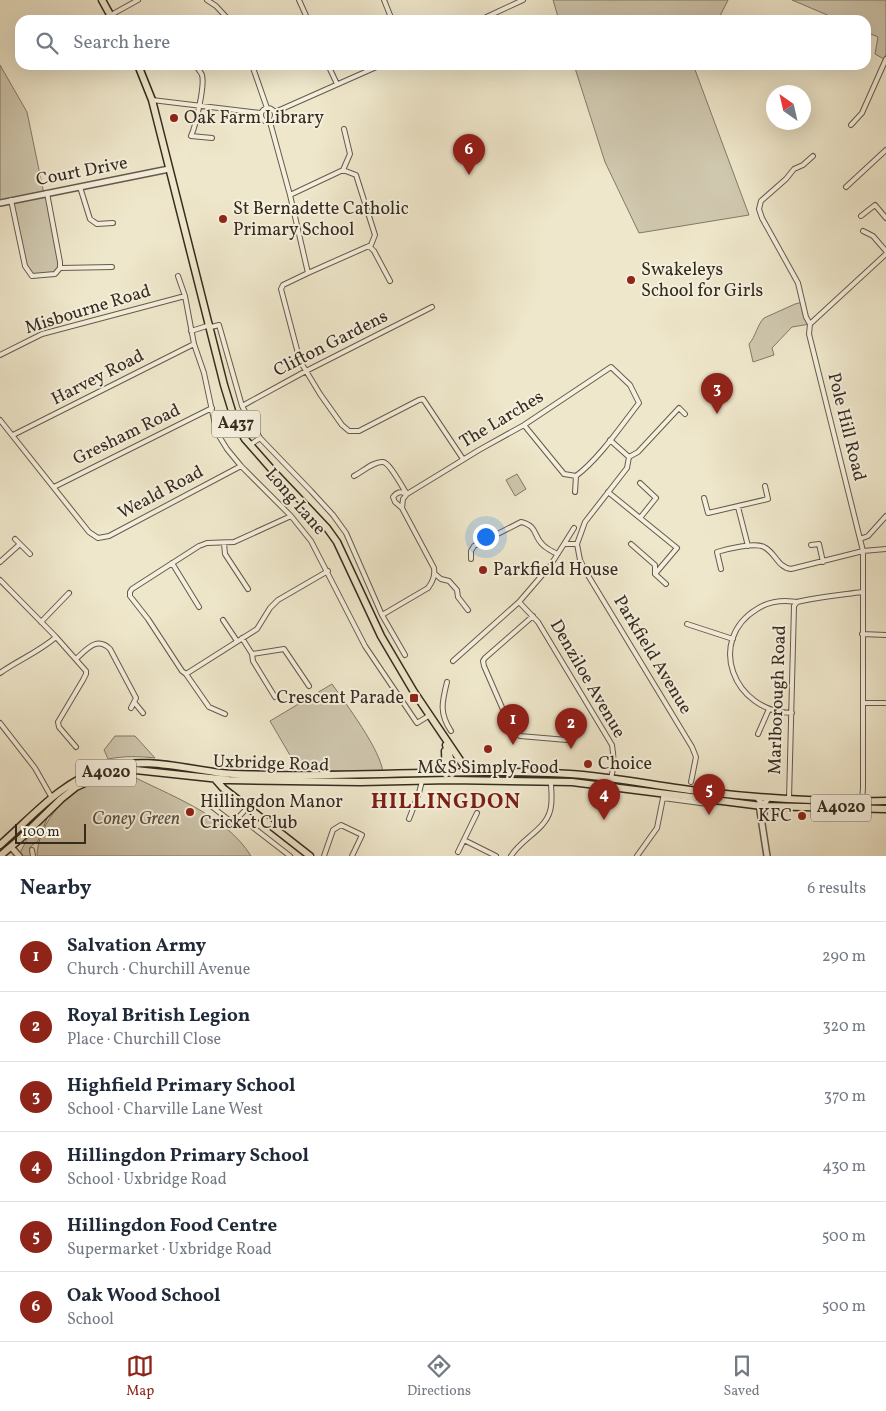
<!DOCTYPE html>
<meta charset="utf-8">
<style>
:root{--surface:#fff;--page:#f2f2f3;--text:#1f2937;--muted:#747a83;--line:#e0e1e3;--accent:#8f2418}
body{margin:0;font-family:Vollkorn,serif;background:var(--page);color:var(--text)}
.compass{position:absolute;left:766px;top:85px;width:45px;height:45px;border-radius:50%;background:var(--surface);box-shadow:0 5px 20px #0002;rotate:326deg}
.scale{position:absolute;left:15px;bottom:12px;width:71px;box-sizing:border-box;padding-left:5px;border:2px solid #352c20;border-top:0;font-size:14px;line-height:18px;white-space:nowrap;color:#352c20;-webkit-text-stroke:4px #f5efdd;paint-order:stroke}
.you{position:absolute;left:485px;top:536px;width:18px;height:18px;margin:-12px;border:4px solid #fff;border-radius:50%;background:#1a73e8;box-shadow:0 0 0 8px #1a73e833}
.badge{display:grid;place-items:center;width:32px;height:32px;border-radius:50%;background:var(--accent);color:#fff;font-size:16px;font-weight:700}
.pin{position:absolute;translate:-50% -41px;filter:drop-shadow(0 1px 2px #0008)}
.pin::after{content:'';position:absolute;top:26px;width:18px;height:15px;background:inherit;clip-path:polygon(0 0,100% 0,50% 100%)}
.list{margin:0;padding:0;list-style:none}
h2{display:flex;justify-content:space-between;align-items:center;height:65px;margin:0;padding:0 20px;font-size:21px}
h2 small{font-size:16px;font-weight:400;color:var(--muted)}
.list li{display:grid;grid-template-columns:32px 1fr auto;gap:15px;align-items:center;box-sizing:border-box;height:70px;padding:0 20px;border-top:1px solid var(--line)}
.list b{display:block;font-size:19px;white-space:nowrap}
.list p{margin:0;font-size:16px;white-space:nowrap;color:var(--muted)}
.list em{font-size:16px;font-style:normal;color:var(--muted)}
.icon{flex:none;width:28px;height:28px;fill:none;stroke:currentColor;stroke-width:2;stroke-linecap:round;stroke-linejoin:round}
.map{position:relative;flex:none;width:886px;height:856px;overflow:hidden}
.search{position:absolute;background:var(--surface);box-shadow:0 5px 20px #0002;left:15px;right:15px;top:15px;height:55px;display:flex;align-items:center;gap:12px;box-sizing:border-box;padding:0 18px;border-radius:15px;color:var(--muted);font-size:19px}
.sheet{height:485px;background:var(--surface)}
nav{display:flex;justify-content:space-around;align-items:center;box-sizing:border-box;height:70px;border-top:1px solid var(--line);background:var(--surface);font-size:14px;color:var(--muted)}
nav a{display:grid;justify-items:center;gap:2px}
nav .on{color:var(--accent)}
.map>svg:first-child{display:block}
.green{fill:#cfc7ae;stroke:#827a67}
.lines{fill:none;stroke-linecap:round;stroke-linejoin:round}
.minor-casing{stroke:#645b4b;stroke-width:6}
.tertiary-casing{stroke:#645b4b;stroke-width:8}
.primary-casing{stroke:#352c20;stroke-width:9}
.minor{stroke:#f5efdd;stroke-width:4}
.tertiary{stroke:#f5efdd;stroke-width:5}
.primary{stroke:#efe7cb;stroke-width:6}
.poi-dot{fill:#8f2418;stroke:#f5efdd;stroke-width:2}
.labels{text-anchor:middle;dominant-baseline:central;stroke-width:4;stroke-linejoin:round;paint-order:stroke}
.shield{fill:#f5efdd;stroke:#6f6659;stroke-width:1}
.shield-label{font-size:16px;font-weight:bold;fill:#352c20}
.poi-label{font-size:18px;fill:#352c20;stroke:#f5efdd;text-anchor:start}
.street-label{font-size:18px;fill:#352c20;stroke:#f5efdd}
.park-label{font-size:18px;font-style:italic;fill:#5c5344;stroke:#f5efdd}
.district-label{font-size:22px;font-weight:bold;letter-spacing:1px;fill:#7a1f14;stroke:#f5efdd}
</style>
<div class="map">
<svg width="886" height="856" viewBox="0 0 886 856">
<rect width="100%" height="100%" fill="#efe7cb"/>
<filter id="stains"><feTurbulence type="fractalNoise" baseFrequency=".004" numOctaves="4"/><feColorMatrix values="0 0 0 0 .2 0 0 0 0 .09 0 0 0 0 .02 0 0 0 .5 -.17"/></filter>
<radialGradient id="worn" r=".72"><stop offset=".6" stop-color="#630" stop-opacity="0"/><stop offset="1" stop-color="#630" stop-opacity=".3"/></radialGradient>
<path class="green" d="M553 0H728L718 20H559Z
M792 0H886V54L884 59 875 54 878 37 866 32V20H839Z
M0 65 27 112 44 194 47 193 60 268 55 274 32 276 25 266 12 200 0 203Z
M574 65H695L694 67 749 215 639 233 605 162Z
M803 302 810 324 792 327 772 348 774 355 753 362 749 344C756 336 757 325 764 318L795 304Z
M517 474 526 489 515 496 506 480Z
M332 684C346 704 381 750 383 773L298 769 270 721Z
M115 736H135L155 758C139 756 124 756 108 759L104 750Z
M126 773C168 795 225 814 251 856H37C38 821 70 788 103 776 110 774 118 773 126 773Z
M48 816 38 841 30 847 31 856H22L20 853 28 837Z"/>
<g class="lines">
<g class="minor-casing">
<path id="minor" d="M207 0 216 6 229 20
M299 0 308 20
M384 0 392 20
M111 15 138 0
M480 20 523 0
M195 65C197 68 201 72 202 75 205 85 196 125 191 136L212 138
M252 65 267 108
M328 65 337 84
M152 100 261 113
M261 115a7 7 0 1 1 14 0a7 7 0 1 1-14 0Z
M275 112 381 65
M270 122 290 195 308 273 283 285 281 289 300 361 320 394 342 425 349 431H359L419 400 423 399 463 459
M851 125 862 113 886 59
M813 156 803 165 794 169 786 179 761 201 759 209 762 218 798 283 806 317 810 324 809 334 863 551V788L862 802
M343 170 350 154 344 129
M80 187 90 219 97 224 113 223
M846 187 886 150
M290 195 343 170 356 175 375 235 371 245 308 273
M11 200 25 266 32 276 55 274 60 268V262L47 193
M861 216 875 205 886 218
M863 231 873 236 886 251
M369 246 374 251 390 281
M60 268 112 267
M178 276 185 296 194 344 204 373 214 420 219 436 227 449 241 466 291 516 311 541 365 646 417 723 430 715
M810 324 886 254
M211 327 219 325 242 406 260 438 250 445
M191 331 210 325
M0 355 42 334 185 296
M242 406 306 371 432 307
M0 420 89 532 98 538 109 536 241 466
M13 435 194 344
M219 436 237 425
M260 438 311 491 333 515 346 533 382 615 405 655
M610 440 629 457
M629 457 627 468 585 522 577 544 580 560 586 572 692 747 696 757 691 782
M629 457 638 452 679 408 685 414
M354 476C362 472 374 461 383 462 390 463 402 487 407 494
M54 487 212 408
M575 492 576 476
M608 492 677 548 655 574
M704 498 708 513 768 499 765 486
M738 507 748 546
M402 508 395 502 393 497C397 492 400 491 407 494
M640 518 656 498 640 483
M15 539 30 554
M860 539 868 536 886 516
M224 543 225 554 248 589
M564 544 574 528
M631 544 655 565V574L666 584
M811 545 819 544 823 562
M471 559V551L474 546 521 522C538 526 533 536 543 545 547 549 552 551 557 554
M0 562 20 544
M172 563 199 607
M721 569 717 552C727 549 755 542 764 547 776 553 777 567 791 569L863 551 886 549
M435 574 441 579 449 581 457 590 458 597 468 610
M0 580 56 637 86 671V674L83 680 58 722 59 727 76 747
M519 602 538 622 612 745C614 757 615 776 606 786
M382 615 428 588C433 581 435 576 434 568L402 508 403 499 407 494 479 450 524 425 611 367 630 385 639 403C621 426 599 459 576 476L564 474 524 425
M533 616 485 658 483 661 484 666 511 728 520 736 567 740
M223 620 237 641
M41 622 69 593
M687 624 733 639
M862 634 886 635
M242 638 252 654 253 661 275 697
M252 654 284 649 309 686
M76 659C87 649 97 636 110 649L136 698 131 708
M453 661 519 602 550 566 564 544H577
M0 673C18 660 39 652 56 637
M186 674 257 629 270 608 278 600 328 571
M447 682C442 702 439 713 451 731
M134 702 143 713
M863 703H886
M792 713C733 712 706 640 757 609 766 603 776 601 786 601 790 601 794 602 797 602 819 597 840 595 862 592
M225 714 209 707 186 674 182 671 148 619 130 596V592L132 589 199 546 207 543 234 542 291 516
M0 723 35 768 52 798
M758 734 769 709
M663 798 708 804 714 803 717 800
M789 799 794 606 797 602
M211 806 233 823 248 807
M409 819 419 793 422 781
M250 825 290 856
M464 840 496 856
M32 850 33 856
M458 852 477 813
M324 856 333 830 341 825 362 835 352 856
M511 856C521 839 545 830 550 811 553 801 551 791 551 782
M637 856 657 828 664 793"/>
</g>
<g class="tertiary-casing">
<path id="tertiary" d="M0 203 169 169
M758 798C762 804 767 813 762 819
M11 847 19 856
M767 856 760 811 768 798"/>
</g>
<g class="primary-casing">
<path id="primary" d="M102 0 113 20
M138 65 152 100 224 385 235 421 245 439 274 472 327 528 337 542 381 636 414 692 468 772
M446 745 452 764V774
M445 751 446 774
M215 779 223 788 310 856
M0 845C32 817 61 782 102 769 141 756 182 768 221 773 237 775 255 774 271 775 371 777 471 768 570 774 616 777 661 787 707 792 766 799 826 802 886 801
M0 856 21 838 61 799 76 787 107 773 126 769 229 780 360 782 450 780 572 782 762 806 886 809"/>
</g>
<use href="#minor" class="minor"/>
<use href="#tertiary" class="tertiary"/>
<use href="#primary" class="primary"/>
</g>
<g class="poi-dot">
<circle cx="174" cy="118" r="5"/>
<circle cx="223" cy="219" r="5"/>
<circle cx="631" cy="280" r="5"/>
<circle cx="483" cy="570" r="5"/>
<rect x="409" y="693" width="10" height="10" rx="2.5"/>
<circle cx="488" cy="749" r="5"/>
<circle cx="588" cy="764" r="5"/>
<circle cx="190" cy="812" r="5"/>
<circle cx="802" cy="816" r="5"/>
</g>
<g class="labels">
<g class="shield">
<rect x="212" y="410.5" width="48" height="27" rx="4"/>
<rect x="76" y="759.5" width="60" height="27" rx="4"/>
<rect x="811" y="794.5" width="60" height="27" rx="4"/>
</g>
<g class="shield-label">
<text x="236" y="424">A437</text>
<text x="106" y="773">A4020</text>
<text x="841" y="808">A4020</text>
</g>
<g class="poi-label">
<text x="184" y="118">Oak Farm Library</text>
<text x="233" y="209">St Bernadette Catholic<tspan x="233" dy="21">Primary School</tspan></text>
<text x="641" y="270">Swakeleys<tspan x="641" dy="21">School for Girls</tspan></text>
<text x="493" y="570">Parkfield House</text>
<text x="404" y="698" text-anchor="end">Crescent Parade</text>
<text x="598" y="764">Choice</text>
<text x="488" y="768" text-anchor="middle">M&amp;S Simply Food</text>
<text x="200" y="802">Hillingdon Manor<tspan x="200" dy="21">Cricket Club</tspan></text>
<text x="792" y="816" text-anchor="end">KFC</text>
</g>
<g class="street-label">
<text transform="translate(82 172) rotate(-11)">Court Drive</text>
<text transform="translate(88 310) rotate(-17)">Misbourne Road</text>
<text transform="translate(331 344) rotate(-27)">Clifton Gardens</text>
<text transform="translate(98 378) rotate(-27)">Harvey Road</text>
<text transform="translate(502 420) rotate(-31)">The Larches</text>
<text transform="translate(846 427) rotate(76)">Pole Hill Road</text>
<text transform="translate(127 435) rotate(-26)">Gresham Road</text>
<text transform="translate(161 493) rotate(-28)">Weald Road</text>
<text transform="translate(295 502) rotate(49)">Long Lane</text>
<text transform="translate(652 655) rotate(59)">Parkfield Avenue</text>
<text transform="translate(587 679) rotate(60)">Denziloe Avenue</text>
<text transform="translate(778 700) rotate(-88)">Marlborough Road</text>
<text transform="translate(271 764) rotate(2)">Uxbridge Road</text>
</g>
<g class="park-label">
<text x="136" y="819">Coney Green</text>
</g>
<g class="district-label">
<text x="446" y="802">HILLINGDON</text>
</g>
</g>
<rect width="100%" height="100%" filter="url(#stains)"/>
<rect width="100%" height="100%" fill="url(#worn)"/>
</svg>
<svg class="compass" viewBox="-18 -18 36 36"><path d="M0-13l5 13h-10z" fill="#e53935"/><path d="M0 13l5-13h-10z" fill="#747a83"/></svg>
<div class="scale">100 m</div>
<div class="you"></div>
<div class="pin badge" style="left:513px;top:745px">1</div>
<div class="pin badge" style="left:571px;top:749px">2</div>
<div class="pin badge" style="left:717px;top:414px">3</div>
<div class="pin badge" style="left:604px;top:820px">4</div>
<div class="pin badge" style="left:709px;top:815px">5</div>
<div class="pin badge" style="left:469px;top:175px">6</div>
<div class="search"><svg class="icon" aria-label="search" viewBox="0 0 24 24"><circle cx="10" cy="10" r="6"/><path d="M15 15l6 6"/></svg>Search here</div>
</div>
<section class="sheet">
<h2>Nearby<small>6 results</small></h2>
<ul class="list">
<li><span class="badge">1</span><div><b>Salvation Army</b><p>Church · Churchill Avenue</p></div><em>290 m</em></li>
<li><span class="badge">2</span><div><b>Royal British Legion</b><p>Place · Churchill Close</p></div><em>320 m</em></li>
<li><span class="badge">3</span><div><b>Highfield Primary School</b><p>School · Charville Lane West</p></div><em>370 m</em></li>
<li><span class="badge">4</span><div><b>Hillingdon Primary School</b><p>School · Uxbridge Road</p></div><em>430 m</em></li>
<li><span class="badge">5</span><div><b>Hillingdon Food Centre</b><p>Supermarket · Uxbridge Road</p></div><em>500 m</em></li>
<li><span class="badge">6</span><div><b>Oak Wood School</b><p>School</p></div><em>500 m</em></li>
</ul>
</section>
<nav>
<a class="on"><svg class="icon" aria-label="map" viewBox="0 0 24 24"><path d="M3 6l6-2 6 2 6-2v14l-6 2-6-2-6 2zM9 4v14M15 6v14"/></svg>Map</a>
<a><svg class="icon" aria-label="directions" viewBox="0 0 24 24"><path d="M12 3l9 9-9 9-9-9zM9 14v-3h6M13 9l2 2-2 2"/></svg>Directions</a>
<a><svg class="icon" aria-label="saved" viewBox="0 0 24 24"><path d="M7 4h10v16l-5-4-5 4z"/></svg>Saved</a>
</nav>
